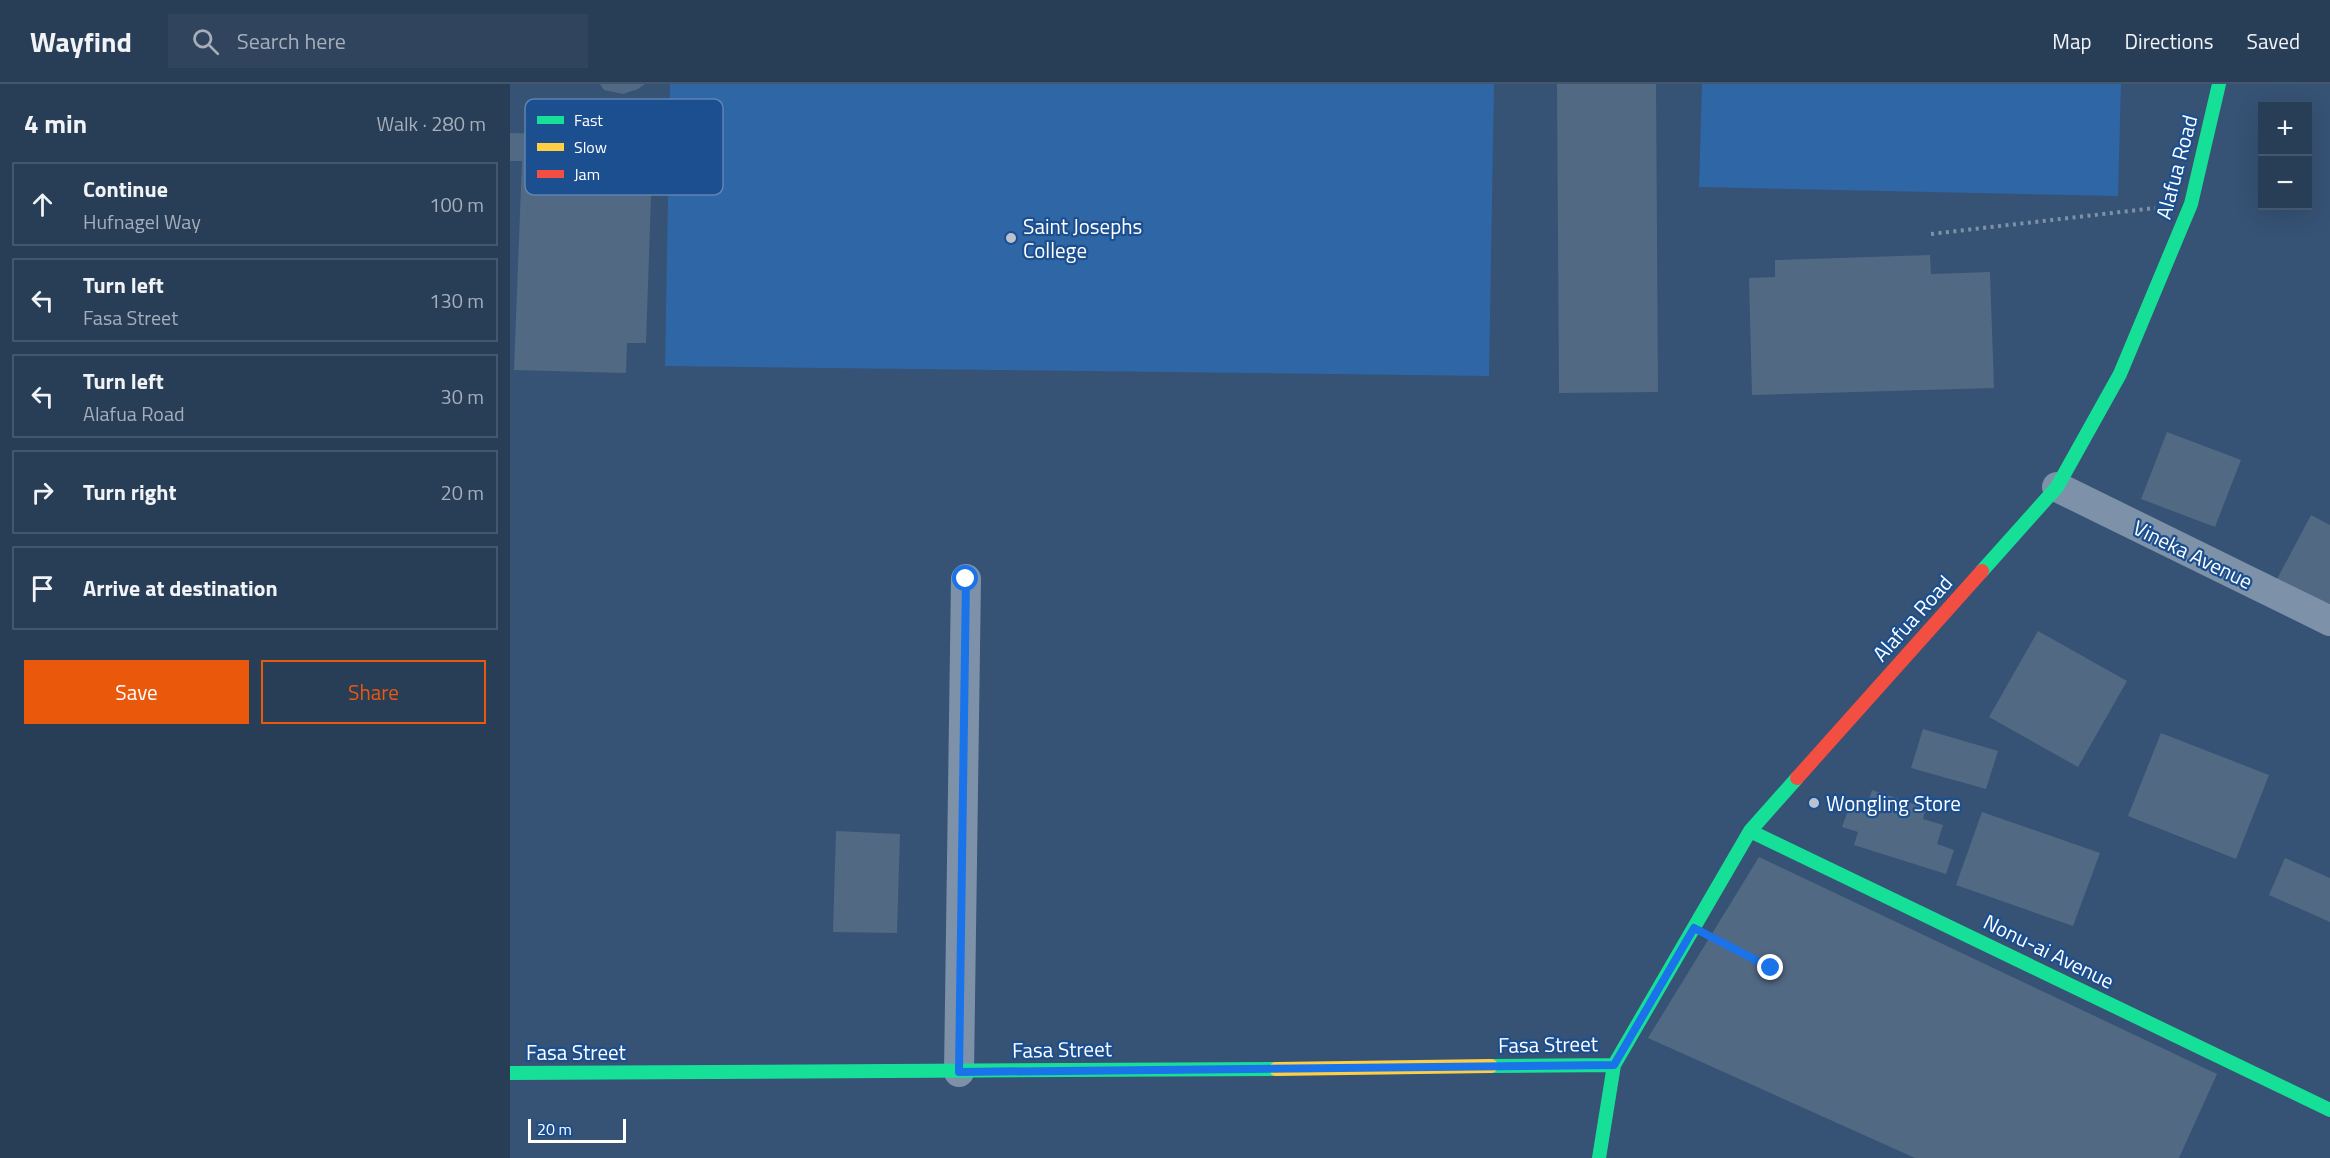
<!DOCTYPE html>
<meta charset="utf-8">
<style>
:root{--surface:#283e57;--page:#30455d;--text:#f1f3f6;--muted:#a5aeba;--line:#44576d;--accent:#ea580c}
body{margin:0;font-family:"Titillium Web",sans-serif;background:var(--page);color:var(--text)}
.controls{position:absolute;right:18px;top:18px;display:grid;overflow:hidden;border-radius:0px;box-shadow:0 6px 24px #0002}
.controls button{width:54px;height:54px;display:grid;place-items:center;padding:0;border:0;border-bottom:2px solid var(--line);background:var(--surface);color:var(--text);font:30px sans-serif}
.scale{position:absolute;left:18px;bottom:15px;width:98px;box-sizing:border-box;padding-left:6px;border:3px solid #fff;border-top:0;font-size:16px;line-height:21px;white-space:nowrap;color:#fff;-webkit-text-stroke:4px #1b4f8f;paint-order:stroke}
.stop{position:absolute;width:18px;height:18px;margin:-14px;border:4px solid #1a73e8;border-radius:50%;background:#fff}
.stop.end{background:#1a73e8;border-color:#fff;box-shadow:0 2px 6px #0008}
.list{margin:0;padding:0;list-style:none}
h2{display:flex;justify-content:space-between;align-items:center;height:78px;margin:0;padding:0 24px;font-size:26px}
h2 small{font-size:20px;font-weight:400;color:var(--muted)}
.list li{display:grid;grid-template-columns:39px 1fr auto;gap:18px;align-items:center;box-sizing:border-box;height:84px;margin:0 12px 12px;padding:0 12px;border:2px solid var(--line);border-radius:0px}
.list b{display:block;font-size:22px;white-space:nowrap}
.list p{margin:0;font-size:20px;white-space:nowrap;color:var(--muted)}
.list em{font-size:20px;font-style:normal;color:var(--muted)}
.actions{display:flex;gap:12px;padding:18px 24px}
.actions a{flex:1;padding:14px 0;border:2px solid var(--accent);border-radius:0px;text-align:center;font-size:21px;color:var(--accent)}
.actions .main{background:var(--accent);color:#fff}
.icon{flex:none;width:33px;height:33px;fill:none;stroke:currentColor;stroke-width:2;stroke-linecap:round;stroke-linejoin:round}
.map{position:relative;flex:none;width:1820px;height:1074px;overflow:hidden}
header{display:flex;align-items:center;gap:36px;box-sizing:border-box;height:84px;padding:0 30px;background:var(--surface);border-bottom:2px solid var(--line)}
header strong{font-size:28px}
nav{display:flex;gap:33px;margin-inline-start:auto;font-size:21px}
.search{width:420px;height:54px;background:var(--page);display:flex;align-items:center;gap:15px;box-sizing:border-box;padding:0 21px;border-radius:0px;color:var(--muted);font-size:22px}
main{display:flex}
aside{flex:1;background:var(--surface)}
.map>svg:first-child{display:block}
.green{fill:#2f66a5}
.building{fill:#526984}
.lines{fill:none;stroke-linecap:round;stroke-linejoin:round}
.path{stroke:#7d92a8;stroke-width:4;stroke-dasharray:3 4.5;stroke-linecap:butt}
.street{stroke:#7d92a8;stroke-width:30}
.fast{stroke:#16e098;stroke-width:14}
.slow{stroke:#ffcf43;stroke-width:14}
.jam{stroke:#f24e42;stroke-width:14}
.route{stroke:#1a73e8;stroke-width:8}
.poi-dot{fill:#b9c2ce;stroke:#1b4f8f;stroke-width:2}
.labels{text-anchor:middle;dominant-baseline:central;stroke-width:4.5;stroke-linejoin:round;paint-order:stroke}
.street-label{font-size:21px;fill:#fff;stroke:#1b4f8f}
.poi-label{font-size:21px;fill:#fff;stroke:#1b4f8f;text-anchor:start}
.key{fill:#1b4f8f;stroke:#5f84b1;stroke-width:1.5}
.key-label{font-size:16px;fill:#fff}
</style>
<header>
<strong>Wayfind</strong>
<div class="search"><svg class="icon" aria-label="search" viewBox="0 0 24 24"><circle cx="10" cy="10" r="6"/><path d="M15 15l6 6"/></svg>Search here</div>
<nav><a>Map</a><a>Directions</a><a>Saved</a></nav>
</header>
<main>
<aside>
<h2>4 min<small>Walk · 280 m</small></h2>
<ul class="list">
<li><svg class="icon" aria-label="ahead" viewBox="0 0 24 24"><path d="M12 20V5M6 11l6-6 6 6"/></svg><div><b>Continue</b><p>Hufnagel Way</p></div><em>100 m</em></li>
<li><svg class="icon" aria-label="left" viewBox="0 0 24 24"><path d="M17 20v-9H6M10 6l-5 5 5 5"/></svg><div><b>Turn left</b><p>Fasa Street</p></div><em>130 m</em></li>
<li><svg class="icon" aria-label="left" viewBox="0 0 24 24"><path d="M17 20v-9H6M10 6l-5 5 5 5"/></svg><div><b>Turn left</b><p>Alafua Road</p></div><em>30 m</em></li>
<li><svg class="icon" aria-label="right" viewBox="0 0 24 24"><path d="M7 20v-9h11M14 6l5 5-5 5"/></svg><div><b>Turn right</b></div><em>20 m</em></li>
<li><svg class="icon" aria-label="arrive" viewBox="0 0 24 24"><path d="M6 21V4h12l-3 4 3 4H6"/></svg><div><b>Arrive at destination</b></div></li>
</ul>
<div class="actions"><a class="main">Save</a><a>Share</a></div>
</aside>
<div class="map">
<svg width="1820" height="1074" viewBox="0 0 1820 1074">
<rect width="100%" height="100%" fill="#365274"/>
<path class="green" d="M160 0H984L979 292 155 282Z
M1192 0H1611L1608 112 1189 103Z"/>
<path class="building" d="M90 0H135L128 5 113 10 94 6Z
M1047 0H1146L1148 308 1049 309Z
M41 29 102 31 101 53 143 54 136 259H117L116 289 4 286 12 77H0V49L40 50Z
M1420 171 1421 190 1480 188 1484 304 1242 311 1239 194 1265 193V176Z
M1657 348 1731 376 1705 443 1631 415Z
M1801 431 1820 441V525L1766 497Z
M1528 547 1617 597 1568 683 1479 633Z
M1413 645 1488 667 1476 705 1401 684Z
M1651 649 1759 691 1726 775 1618 732Z
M1362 706 1416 724 1413 735 1433 741 1427 760 1444 766 1436 790 1344 761 1348 748 1332 743 1339 724 1355 729Z
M1472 728 1590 769 1563 842 1446 801Z
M326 747 390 750 387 849 323 848Z
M1249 773 1707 990 1669 1074H1405L1138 954Z
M1775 774 1820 794V838L1759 811Z"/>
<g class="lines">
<path class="path" d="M1421 150 1645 124
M1214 860 1261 884"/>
<path class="street" d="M1547 403 1820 537
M449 988 456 495"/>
<path class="fast" d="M1472 487 1547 403 1610 290 1681 120 1709 0
M1240 747 1820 1026
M981 982 1104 981
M0 989 766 985
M1089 1074 1104 981 1240 747 1287 694"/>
<path class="slow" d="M766 985 981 982"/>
<path class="jam" d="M1287 694 1472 487"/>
</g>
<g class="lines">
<path class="route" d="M456 495 449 988 1104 981 1184 844 1261 884"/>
</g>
<g class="poi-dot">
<circle cx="501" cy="154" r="6"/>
<circle cx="1304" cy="719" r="6"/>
</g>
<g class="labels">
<g class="street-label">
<text transform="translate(1666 83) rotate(-75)">Alafua Road</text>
<text transform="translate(1683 470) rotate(26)">Vineka Avenue</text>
<text transform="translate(1402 534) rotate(-48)">Alafua Road</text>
<text transform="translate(1539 867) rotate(26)">Nonu-ai Avenue</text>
<text transform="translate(1038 960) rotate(-1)">Fasa Street</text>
<text transform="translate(552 965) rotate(-1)">Fasa Street</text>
<text x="66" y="968">Fasa Street</text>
</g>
<g class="poi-label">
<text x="513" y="142">Saint Josephs<tspan x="513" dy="24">College</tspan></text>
<text x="1316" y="719">Wongling Store</text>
</g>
</g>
<rect x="15" y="15" width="198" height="96" rx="9" class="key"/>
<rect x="27" y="32" width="27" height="8" fill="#16e098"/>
<rect x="27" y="59" width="27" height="8" fill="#ffcf43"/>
<rect x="27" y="86" width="27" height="8" fill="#f24e42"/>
<g class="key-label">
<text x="64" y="42">Fast</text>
<text x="64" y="69">Slow</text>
<text x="64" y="96">Jam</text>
</g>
</svg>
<div class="controls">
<button>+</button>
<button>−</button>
</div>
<div class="scale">20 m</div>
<div class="stop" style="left:456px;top:495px"></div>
<div class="stop end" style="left:1261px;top:884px"></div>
</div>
</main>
